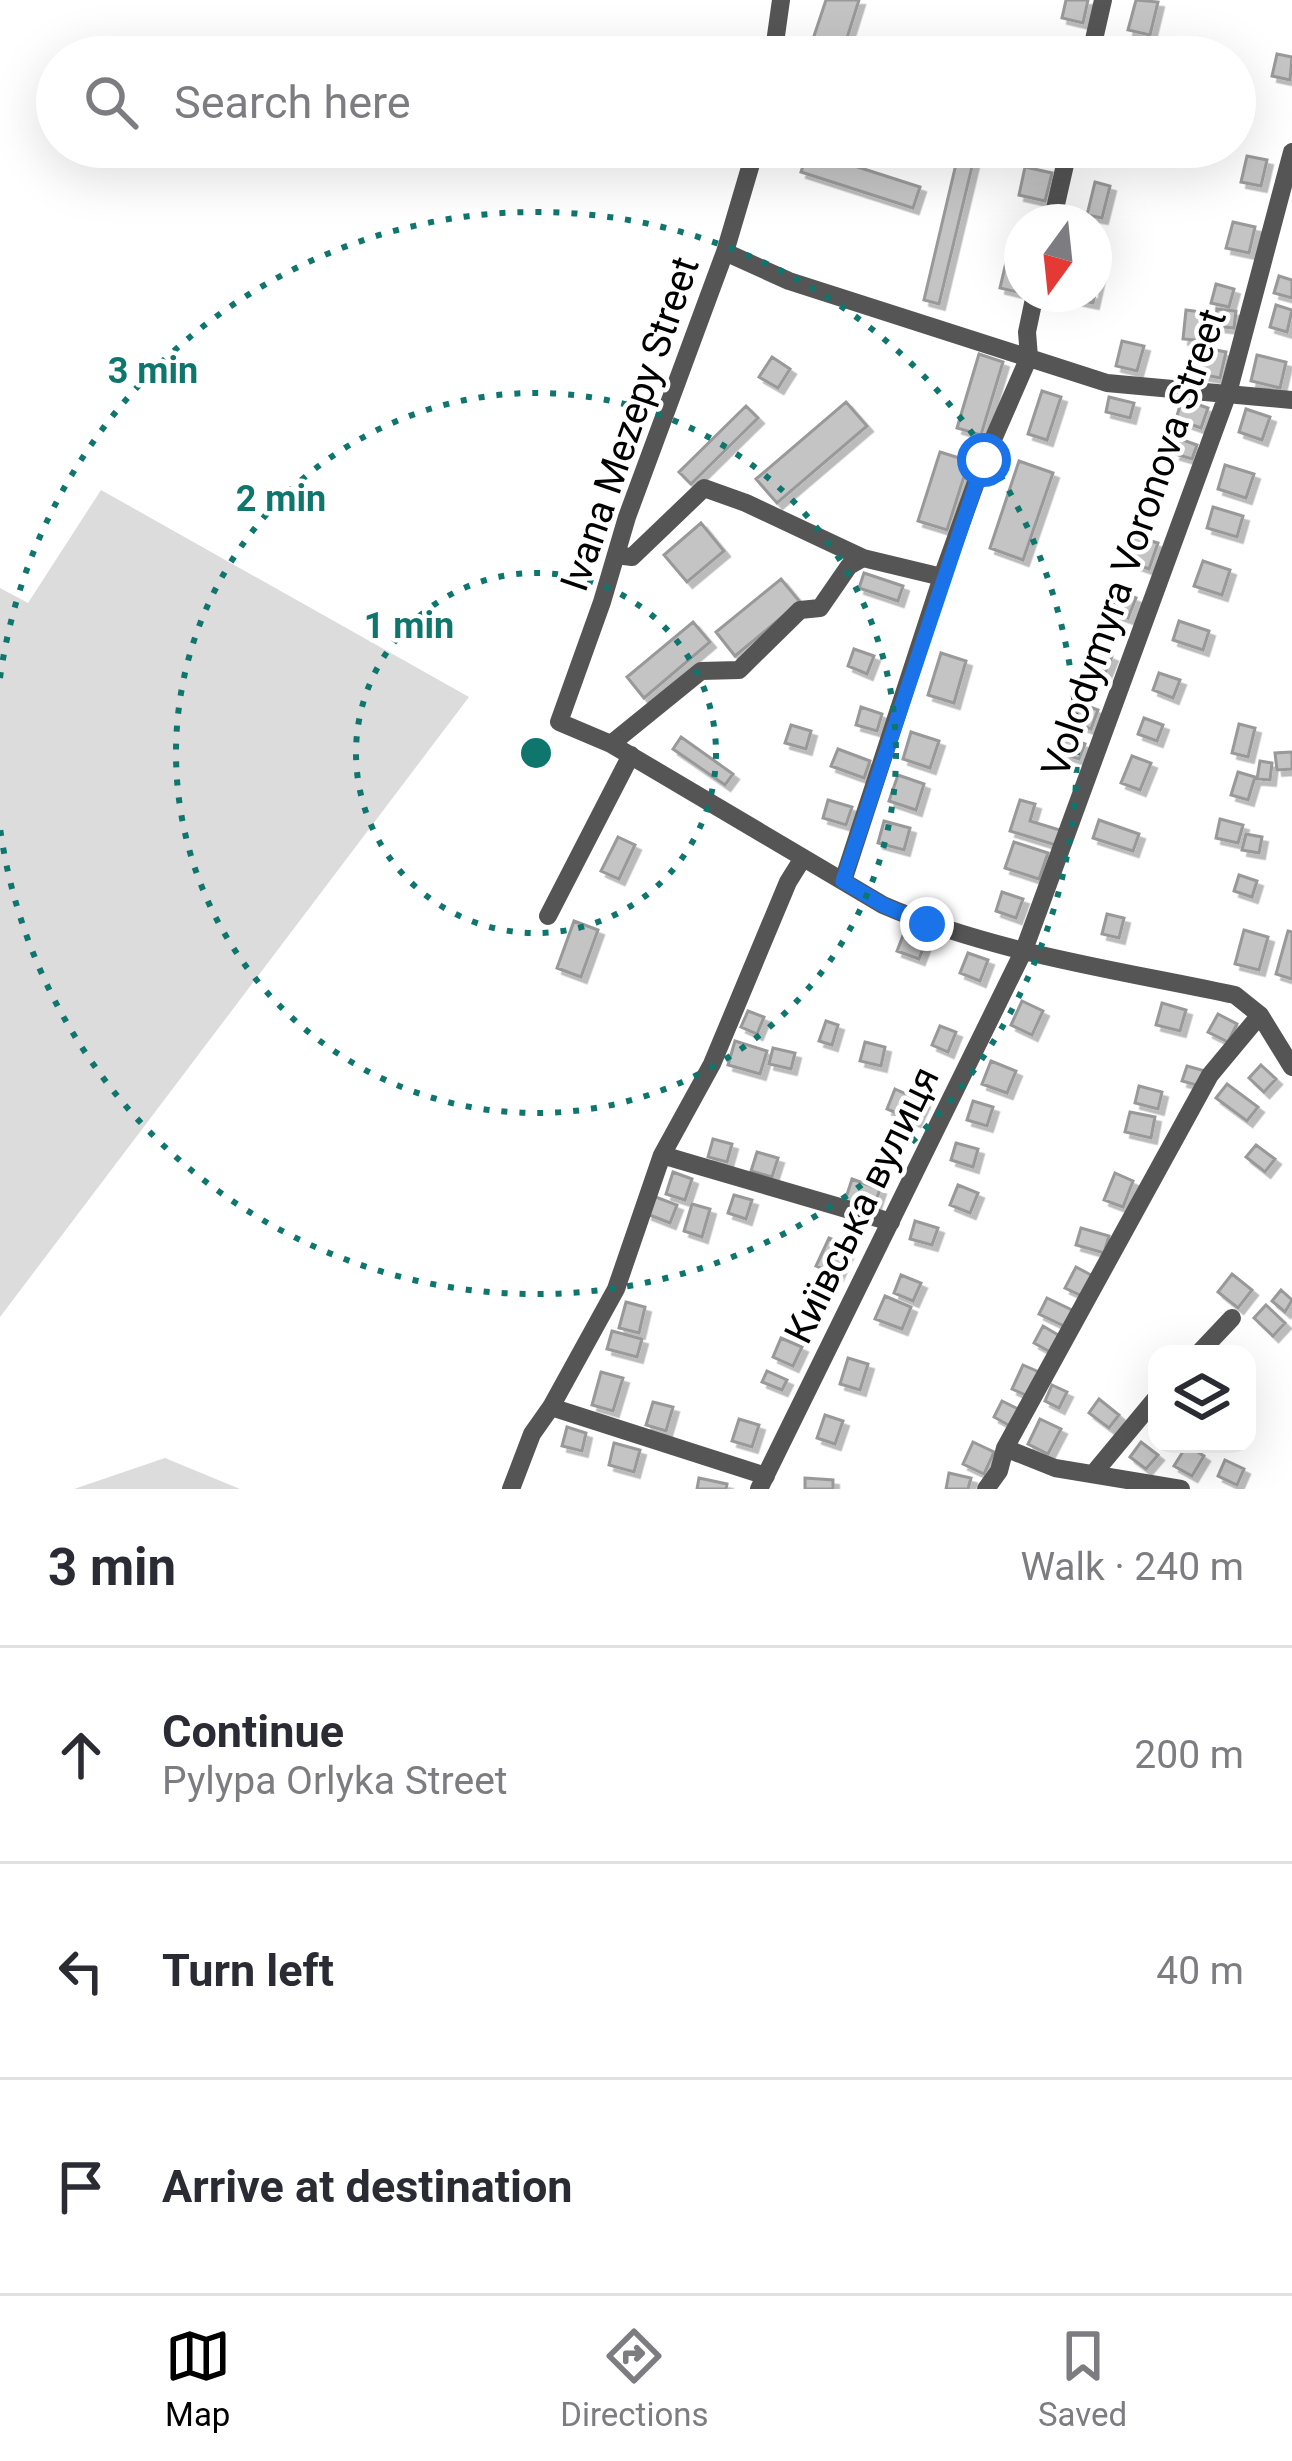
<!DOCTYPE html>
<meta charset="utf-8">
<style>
:root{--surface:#fff;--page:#f7f7f7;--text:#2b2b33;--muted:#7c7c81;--line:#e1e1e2;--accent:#000}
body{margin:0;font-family:Roboto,sans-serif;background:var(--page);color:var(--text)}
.controls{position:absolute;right:36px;bottom:36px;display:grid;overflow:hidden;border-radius:24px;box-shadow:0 12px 48px #0002}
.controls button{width:108px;height:108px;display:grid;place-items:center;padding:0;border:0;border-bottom:3px solid var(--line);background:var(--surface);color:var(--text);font:60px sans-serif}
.compass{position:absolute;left:1004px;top:204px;width:108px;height:108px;border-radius:50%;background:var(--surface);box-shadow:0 12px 48px #0002;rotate:195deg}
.stop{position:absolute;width:36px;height:36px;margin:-27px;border:9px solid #1a73e8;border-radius:50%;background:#fff}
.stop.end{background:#1a73e8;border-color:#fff;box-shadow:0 3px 12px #0008}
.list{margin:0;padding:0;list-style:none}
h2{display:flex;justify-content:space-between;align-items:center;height:156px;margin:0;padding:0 48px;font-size:51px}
h2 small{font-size:39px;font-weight:400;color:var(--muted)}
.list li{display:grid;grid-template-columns:78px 1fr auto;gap:36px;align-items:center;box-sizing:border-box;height:216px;padding:0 48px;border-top:3px solid var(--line)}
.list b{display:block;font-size:45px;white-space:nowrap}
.list p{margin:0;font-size:39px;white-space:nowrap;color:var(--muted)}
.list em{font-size:39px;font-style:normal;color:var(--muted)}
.icon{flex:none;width:66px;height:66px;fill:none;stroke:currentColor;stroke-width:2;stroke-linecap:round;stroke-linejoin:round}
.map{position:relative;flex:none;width:1292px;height:1489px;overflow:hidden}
.search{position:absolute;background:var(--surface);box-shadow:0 12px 48px #0002;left:36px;right:36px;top:36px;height:132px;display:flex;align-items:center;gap:30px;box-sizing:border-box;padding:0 42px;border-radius:66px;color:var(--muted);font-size:45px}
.sheet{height:804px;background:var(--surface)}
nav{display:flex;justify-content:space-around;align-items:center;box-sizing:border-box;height:168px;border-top:3px solid var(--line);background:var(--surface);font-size:33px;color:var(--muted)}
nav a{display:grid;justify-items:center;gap:6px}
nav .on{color:var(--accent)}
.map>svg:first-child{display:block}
.green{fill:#dcdcdc}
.building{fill:#c4c4c4;stroke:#999;stroke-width:3;filter:url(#shadow)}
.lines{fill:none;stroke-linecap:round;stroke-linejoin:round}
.minor{stroke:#555;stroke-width:18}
.route{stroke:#1a73e8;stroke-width:15}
.ring{fill:none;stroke:#0f766e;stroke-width:6;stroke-dasharray:6 12}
.labels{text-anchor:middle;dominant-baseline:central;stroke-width:9;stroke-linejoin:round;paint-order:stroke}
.street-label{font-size:39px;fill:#000;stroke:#fff}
.centre{fill:#0f766e;stroke:#fff;stroke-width:6}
.ring-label{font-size:36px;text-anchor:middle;font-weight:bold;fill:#0f766e;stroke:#fff;stroke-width:9;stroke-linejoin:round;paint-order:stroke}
</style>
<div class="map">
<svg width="1292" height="1489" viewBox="0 0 1292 1489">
<defs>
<filter id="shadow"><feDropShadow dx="5.5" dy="5.5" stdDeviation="0" flood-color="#0004"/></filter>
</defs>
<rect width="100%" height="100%" fill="#fff"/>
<path class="green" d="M101 490 469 697 0 1317V588L28 603Z
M165 1458 240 1489H74Z"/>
<path class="building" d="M826 0H859L841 57H807Z
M1066 0H1088L1083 23 1062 18Z
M1136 0 1158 2 1150 35 1128 30Z
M1277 54 1292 57 1290 80 1272 76Z
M960 147 976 150 939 304 924 300Z
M808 151 920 187 913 208 801 172Z
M1247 156 1267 160 1261 186 1241 182Z
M1025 167 1052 173 1045 201 1019 195Z
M1095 182 1110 186 1102 218 1087 215Z
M1233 222 1255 227 1249 253 1226 248Z
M1007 258 1022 261 1017 292 1000 288Z
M1094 271 1100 272 1093 303 1074 299 1075 294H1094Z
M1279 276 1292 280V298L1274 293Z
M1216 284 1234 289 1229 307 1211 303Z
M1276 305 1292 310 1287 332 1270 327Z
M1217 309 1236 311 1234 328 1215 326Z
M1186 310 1209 313 1206 341 1183 339Z
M1122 341 1144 346 1137 371 1116 366Z
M1200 347 1226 352 1220 378 1195 373Z
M979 354 1003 362 981 435 957 428Z
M1257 355 1286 362 1280 388 1251 381Z
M772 357 790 369 778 388 759 377Z
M1042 391 1061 397 1047 440 1028 434Z
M1109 397 1134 403 1130 418 1106 412Z
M1182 399 1208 408 1201 428 1176 419Z
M846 402 867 426 777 503 756 479Z
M746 406 758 418 691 484 679 472Z
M1246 409 1270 417 1262 440 1239 432Z
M1180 439 1197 445 1192 459 1175 454Z
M940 452 969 461 947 530 918 521Z
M1019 461 1053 473 1023 560 990 548Z
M1225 465 1254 474 1246 498 1218 489Z
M1213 507 1243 516 1237 537 1207 528Z
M701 523 724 551 687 582 664 555Z
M1135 536 1158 543 1149 569 1127 561Z
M1203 561 1230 570 1222 595 1194 586Z
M864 573 903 586 898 601 859 588Z
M781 579 800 602 735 656 716 632Z
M1119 592 1136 598 1128 618 1111 612Z
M1179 621 1209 631 1203 650 1173 640Z
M693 622 710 642 644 698 627 677Z
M854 649 874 656 867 674 848 666Z
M1093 649 1112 656 1104 676 1085 669Z
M941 653 966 661 954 703 928 695Z
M1159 673 1180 680 1173 698 1153 690Z
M1079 703 1098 710 1091 729 1072 722Z
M861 707 882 714 877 731 856 725Z
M1144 718 1163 725 1157 741 1138 734Z
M1239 724 1255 728 1248 757 1232 753Z
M791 725 811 731 806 749 785 743Z
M911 732 939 741 930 768 903 759Z
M1060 735 1085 744 1079 759 1054 751Z
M681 737 733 774 725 785 673 749Z
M838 749 870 761 864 778 831 766Z
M1292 752V769L1277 770 1275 753Z
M1132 756 1151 763 1140 790 1121 783Z
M1260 761 1272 763 1270 780 1257 779Z
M1238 772 1255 777 1248 800 1231 795Z
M898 775 924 784 916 810 889 801Z
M828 800 852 807 846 825 823 818Z
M1020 800 1035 804 1030 821 1063 831 1059 846 1010 831Z
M1220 819 1243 825 1238 843 1216 838Z
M1099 820 1139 834 1133 851 1093 838Z
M884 821 910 828 904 850 878 843Z
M1246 834 1262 837 1259 853 1242 850Z
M618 837 635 845 619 879 601 871Z
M1014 842 1048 853 1039 879 1005 868Z
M1239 875 1257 881 1252 897 1234 891Z
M1002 892 1023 899 1016 918 996 911Z
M1107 914 1124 918 1119 938 1102 934Z
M574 921 598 930 581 977 557 968Z
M1244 930 1268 937 1259 970 1235 964Z
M1288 931 1292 932V979L1276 974Z
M904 933 926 941 919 959 897 951Z
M968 953 988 960 980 981 960 973Z
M1022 1001 1043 1011 1032 1035 1011 1025Z
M1162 1003 1186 1010 1180 1031 1156 1025Z
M748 1011 764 1017 757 1034 741 1027Z
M1218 1014 1237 1024 1228 1042 1208 1032Z
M826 1021 838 1025 832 1045 819 1041Z
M940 1026 956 1032 948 1052 932 1045Z
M735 1041 767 1051 760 1074 728 1065Z
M865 1042 885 1047 881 1066 860 1061Z
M773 1048 795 1053 791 1069 769 1064Z
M991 1061 1016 1071 1007 1093 982 1084Z
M1261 1065 1276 1079 1264 1092 1249 1078Z
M1187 1066 1205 1071 1200 1086 1182 1081Z
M1227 1084 1258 1107 1247 1121 1216 1098Z
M1139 1086 1162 1092 1158 1109 1135 1103Z
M895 1089 924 1102 915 1121 887 1109Z
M973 1101 993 1107 987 1126 967 1120Z
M1130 1112 1155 1117 1151 1138 1125 1132Z
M713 1139 732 1144 727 1162 708 1157Z
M956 1143 978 1149 973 1167 951 1160Z
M1256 1145 1275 1159 1265 1172 1246 1157Z
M757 1152 778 1158 772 1177 751 1171Z
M673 1172 692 1179 685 1200 666 1194Z
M1115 1173 1133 1181 1123 1207 1104 1200Z
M852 1179 880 1189 873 1210 845 1201Z
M958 1185 978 1193 970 1213 950 1205Z
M734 1195 752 1200 746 1219 728 1213Z
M653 1196 677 1205 670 1223 647 1214Z
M692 1204 710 1209 702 1237 684 1231Z
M915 1221 938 1228 932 1245 910 1239Z
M1081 1228 1109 1236 1104 1253 1076 1245Z
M829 1238 850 1247 837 1275 816 1266Z
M1076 1267 1093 1276 1082 1296 1065 1288Z
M1232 1274 1252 1290 1238 1308 1218 1292Z
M901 1275 921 1283 913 1301 894 1293Z
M1281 1290 1292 1300 1285 1312 1272 1301Z
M885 1296 911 1307 902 1329 875 1319Z
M1047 1298 1074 1311 1066 1327 1039 1314Z
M626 1302 645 1307 639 1333 619 1328Z
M1266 1305 1285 1323 1273 1336 1254 1318Z
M1043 1326 1060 1336 1052 1353 1034 1343Z
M612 1331 642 1339 637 1357 607 1349Z
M781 1338 802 1347 793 1366 773 1357Z
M848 1358 868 1364 860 1390 840 1384Z
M1023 1365 1039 1372 1028 1396 1012 1389Z
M767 1371 787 1380 782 1390 762 1382Z
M601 1372 623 1378 613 1411 592 1405Z
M1052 1385 1067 1392 1059 1408 1045 1401Z
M1099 1399 1119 1415 1109 1428 1089 1413Z
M1002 1401 1018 1409 1010 1426 994 1417Z
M653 1402 673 1407 666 1431 646 1425Z
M825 1415 843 1421 835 1444 817 1438Z
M739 1419 759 1425 752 1447 732 1441Z
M1040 1419 1061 1429 1048 1454 1028 1444Z
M567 1427 586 1433 582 1451 562 1446Z
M973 1442 994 1452 984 1474 963 1464Z
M1141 1442 1158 1455 1146 1469 1130 1457Z
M614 1443 640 1450 634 1472 609 1465Z
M1187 1445 1204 1456 1192 1476 1174 1466Z
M1225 1460 1244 1469 1237 1485 1218 1476Z
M949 1473 971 1478 968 1489H946Z
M699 1478 727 1484 726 1489H697Z
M805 1478 833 1480V1489H805Z"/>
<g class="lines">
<path class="minor" d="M773 57 781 0
M1090 57 1103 0
M756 147 725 252 627 517 602 602 559 722 611 744 883 905C994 953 1118 970 1235 995L1260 1015 1292 1067
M1052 222 1069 147
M725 252 789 281 1107 383 1292 400
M616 555 632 557 704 488 746 503 863 558
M611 744 701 671 739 670 800 610 820 608 849 566 863 558 942 577
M843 881 942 577 984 460 1029 357 1027 332 1035 294
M548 916 631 755
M662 1155 891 1222
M1198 1354 1232 1318
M551 1407 766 1476
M1005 1448 1055 1468 1181 1489
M1093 1474 1157 1397
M511 1489 532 1434 551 1407 616 1289 662 1155 712 1064 788 882 803 858
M759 1489 1024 950 1228 393 1292 152
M986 1489 999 1471 1005 1448 1210 1075 1260 1015"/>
</g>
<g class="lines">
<path class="route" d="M927 924 883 905 843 881 984 460"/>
</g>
<g class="ring">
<circle cx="536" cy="753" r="180"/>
<circle cx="536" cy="753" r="360"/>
<path d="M0 678A541 541 0 1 1 0 828"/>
</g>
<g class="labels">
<g class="street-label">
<text transform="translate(630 424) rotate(-71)">Ivana Mezepy Street</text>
<text transform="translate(1134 543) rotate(-71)">Volodymyra Voronova Street</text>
<text transform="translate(862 1205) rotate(-64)">Київська вулиця</text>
</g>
</g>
<circle cx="536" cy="753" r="18" class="centre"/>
<g class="ring-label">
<text x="153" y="383">3 min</text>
<text x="281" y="511">2 min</text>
<text x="409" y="638">1 min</text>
</g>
</svg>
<div class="controls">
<button><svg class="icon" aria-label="layers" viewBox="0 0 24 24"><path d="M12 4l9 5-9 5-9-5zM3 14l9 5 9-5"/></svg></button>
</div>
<svg class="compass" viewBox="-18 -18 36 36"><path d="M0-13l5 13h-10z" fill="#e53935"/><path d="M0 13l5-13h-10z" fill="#7c7c81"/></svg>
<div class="stop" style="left:984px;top:460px"></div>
<div class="stop end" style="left:927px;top:924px"></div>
<div class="search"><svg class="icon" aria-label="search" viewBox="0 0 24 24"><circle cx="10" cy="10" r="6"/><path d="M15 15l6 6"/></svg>Search here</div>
</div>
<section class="sheet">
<h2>3 min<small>Walk · 240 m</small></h2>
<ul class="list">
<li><svg class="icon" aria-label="ahead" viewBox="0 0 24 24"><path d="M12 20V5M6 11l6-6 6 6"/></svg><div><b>Continue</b><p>Pylypa Orlyka Street</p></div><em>200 m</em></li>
<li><svg class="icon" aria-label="left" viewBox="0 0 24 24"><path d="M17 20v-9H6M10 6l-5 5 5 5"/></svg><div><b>Turn left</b></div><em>40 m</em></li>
<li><svg class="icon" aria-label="arrive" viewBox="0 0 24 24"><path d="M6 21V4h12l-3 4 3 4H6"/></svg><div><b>Arrive at destination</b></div></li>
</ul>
</section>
<nav>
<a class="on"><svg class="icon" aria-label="map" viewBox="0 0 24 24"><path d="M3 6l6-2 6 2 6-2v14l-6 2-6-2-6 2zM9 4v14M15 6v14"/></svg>Map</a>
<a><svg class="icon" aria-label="directions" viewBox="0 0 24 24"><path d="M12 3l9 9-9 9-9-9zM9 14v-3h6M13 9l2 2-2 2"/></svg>Directions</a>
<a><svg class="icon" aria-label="saved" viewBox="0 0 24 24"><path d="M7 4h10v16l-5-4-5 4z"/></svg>Saved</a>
</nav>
